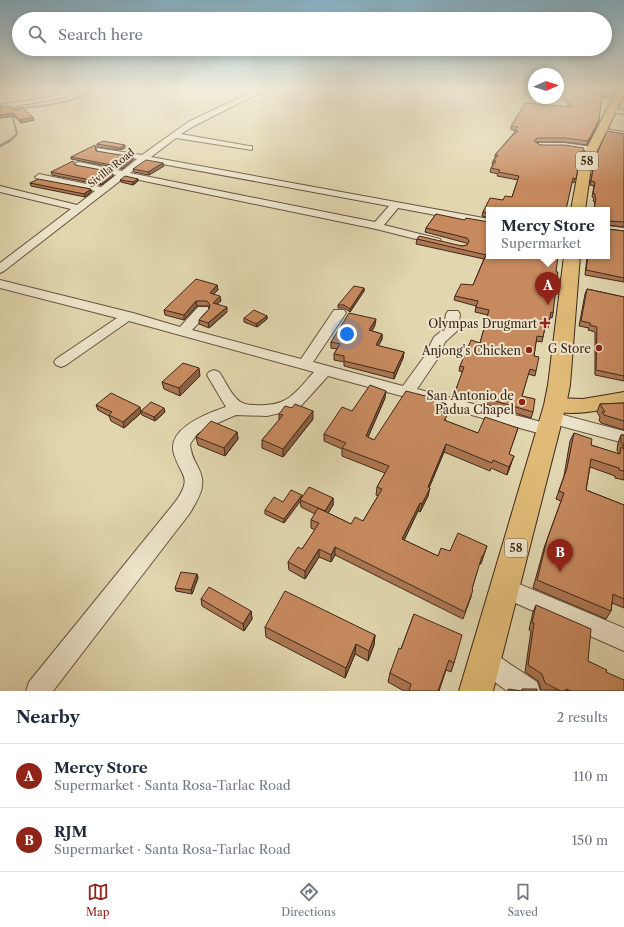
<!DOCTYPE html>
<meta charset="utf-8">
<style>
:root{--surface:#fff;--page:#f6f6f7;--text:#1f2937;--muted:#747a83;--line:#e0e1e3;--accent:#8f2418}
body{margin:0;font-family:"Libre Caslon Text",serif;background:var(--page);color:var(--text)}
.compass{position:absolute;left:528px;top:68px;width:36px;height:36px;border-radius:50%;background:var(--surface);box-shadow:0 2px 10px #0003;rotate:87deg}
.you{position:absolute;left:347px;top:334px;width:14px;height:14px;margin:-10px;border:3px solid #fff;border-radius:50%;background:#1a73e8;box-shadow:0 0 0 6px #1a73e833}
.badge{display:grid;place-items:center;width:26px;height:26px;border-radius:50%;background:var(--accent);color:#fff;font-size:13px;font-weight:700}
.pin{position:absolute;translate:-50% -33px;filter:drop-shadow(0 1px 2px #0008)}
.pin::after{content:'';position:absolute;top:21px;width:14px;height:12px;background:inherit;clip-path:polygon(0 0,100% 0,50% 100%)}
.popup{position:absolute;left:486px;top:207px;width:124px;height:52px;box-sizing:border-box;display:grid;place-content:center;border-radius:0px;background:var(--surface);filter:drop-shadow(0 1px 3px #0005);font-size:13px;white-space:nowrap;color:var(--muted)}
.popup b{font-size:15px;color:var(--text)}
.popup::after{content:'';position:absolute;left:50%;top:100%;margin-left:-8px;border:8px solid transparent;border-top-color:var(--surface)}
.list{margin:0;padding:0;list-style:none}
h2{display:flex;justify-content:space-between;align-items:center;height:52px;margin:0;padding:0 16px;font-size:17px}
h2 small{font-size:13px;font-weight:400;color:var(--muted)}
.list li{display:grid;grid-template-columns:26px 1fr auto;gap:12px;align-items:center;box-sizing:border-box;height:64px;padding:0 16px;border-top:1px solid var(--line)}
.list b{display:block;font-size:15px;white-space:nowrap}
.list p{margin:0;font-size:13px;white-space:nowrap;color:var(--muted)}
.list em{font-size:13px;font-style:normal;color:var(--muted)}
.icon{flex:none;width:22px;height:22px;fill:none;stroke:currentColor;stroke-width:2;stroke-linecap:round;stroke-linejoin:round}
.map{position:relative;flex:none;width:624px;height:691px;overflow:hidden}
.search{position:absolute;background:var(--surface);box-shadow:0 2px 10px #0003;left:12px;right:12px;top:12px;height:44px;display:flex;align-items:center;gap:10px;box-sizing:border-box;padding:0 14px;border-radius:22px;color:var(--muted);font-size:15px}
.sheet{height:180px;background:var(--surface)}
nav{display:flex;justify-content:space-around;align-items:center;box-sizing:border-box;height:56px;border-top:1px solid var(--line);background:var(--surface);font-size:11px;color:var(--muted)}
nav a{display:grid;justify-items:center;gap:2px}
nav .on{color:var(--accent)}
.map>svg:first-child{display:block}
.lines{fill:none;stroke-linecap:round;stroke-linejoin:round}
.stream-far1{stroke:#727f6e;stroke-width:2}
.stream{stroke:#727f6e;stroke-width:2.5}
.minor-casing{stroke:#675340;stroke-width:2}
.major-casing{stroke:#3e271c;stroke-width:2}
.highway-casing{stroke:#3e271c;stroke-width:2}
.minor{fill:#ece4ca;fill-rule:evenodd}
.major{fill:#e0bb77;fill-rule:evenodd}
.highway{fill:#e0bb77;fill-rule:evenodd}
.wall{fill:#ab7752;stroke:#3e271c}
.shaded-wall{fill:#8b6142;stroke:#3e271c}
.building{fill:#c78a5f;stroke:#3e271c}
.poi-dot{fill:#8f2418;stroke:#ece4ca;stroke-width:1.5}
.labels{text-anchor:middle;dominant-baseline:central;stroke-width:4;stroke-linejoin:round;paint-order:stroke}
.far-street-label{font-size:10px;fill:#3e271c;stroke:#ece4ca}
.shield{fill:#ece4ca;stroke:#726050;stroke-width:1}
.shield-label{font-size:11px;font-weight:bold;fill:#3e271c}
.poi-label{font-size:12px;fill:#3e271c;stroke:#ece4ca;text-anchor:end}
</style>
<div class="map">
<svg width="624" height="691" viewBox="0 0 624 691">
<rect width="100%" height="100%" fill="#e1d6ae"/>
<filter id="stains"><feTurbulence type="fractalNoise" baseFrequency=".005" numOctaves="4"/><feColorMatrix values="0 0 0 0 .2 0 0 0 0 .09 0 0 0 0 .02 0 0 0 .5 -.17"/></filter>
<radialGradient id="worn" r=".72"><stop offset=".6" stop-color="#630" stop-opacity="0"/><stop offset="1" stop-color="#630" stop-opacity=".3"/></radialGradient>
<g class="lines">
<path class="stream-far1" d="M8 142 17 134 11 110C40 105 71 106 95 88"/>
<path class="stream" d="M0 146 9 141"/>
<g class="minor-casing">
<path id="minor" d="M72 88H80L66 97 0 109V105L56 96Z
M260 88H269L194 126 181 134 249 146H252V150L176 138 151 157 489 219V225L398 208 384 225 440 239 441 241 440 243 436 244 376 229 125 177 4 271 0 273V263L71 209 0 192V186L77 205 95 191 39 180 35 177 39 174 101 187 116 175 76 167 75 165 76 163 79 162 122 171 137 159 97 152V148L142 155 188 122ZM146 161 389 206 375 222 130 173Z
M611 109 624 110V114L609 112 608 111Z
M598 128 624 132V136L598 132Z
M536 143H564L592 147 596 149 592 151 564 147H539L535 145Z
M607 226 624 228V234L607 232Z
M0 280 133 313 180 327 198 307H208L209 310 208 313 192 330 301 359 334 310H344L346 313 313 362 403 386 424 357 434 337 444 329 446 314 448 311H458L460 314 458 330 445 342 438 358 417 389 549 424 555 426 557 430 555 434 549 436 328 376 300 407 293 410 267 416 236 415 206 428 197 434 190 444C191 453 193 458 197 465 208 485 200 495 190 513L53 691H26L29 682 176 501C193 476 181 477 174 454 166 428 208 413 226 407L207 375 209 372 214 370 219 372C225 380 229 391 236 398 241 404 247 405 255 405 288 407 294 394 314 372L129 321 66 365 61 367 56 365 54 362 56 359 117 318 0 288Z
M552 412 624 431V443L546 422 544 418 546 414Z
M505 578 624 628V651L497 595 494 588 497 581Z
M484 648 492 652 537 682 540 691H507L476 668 472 660 476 652Z"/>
</g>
<g class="major-casing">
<path id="major" d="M624 392V406C599 410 573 417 548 410L545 405 548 400 555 398 583 399Z"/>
</g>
<g class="highway-casing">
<path id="highway" d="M618 88H624V95L592 161 585 210H571L580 161Z
M564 256H580L570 385 566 405 493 691H459L544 405 548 385Z"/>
</g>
<use href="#minor" class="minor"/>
<use href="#major" class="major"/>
<use href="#highway" class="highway"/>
</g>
<path class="wall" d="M558 88H616L611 98 601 97 599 120 598 123 587 145 564 142H536L540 145 583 151 579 160 574 183 572 182 489 210V218L482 216 483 212 503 200 512 197 518 180 497 176 498 174 490 172 491 168 493 165 492 164 493 161 495 158V155L514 133 515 130H511V126L569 107 558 92Z
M0 107 33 117 34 120 21 123 14 116 0 118Z
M624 134V227L607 225V229L624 231V282L585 275 587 257H584V256H607V210H594L595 202 593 201 594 198 592 197 594 186 590 185 595 158Z
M97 144 125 148 120 150 97 147Z
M96 151 133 160 122 169 71 159V157Z
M75 165 113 176 101 185 52 175 51 172Z
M164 166 149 175 134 172 133 169Z
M138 179V181L133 185 121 182 120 180Z
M30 183 91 189V192L85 197 31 186Z
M436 214 556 272 553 313 552 318 550 317 548 328 545 327 542 342 536 341 534 356 536 371 535 376 528 374 522 396 533 412 531 418 466 398V400L454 397 455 392 463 372 459 371 460 366 480 343 488 315 475 312 476 306 454 300 455 296 473 285 484 259 416 244 417 239 462 246 467 245 468 244 466 243 425 232 426 228Z
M217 285 218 290 213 294 221 301 217 304 227 312 209 328 199 324V320L209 309V307L208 306H197L184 320 165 315 164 310Z
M364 288V291L350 312 344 308H338V305Z
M587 289 624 297V381L595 375V332L588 330 589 328 579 326 585 294Z
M267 316V319L257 327 244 322V318Z
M375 325 372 331 382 334V339L378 346 404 352 403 358 394 379 344 366V362L334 360V354L337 349 331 348V342Z
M200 376 180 396 164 389 162 382Z
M385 398 368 437 374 440 440 402 446 404 444 412 443 415 446 421 478 433 518 428 509 454 511 464 507 475 491 468 490 471 444 452 429 488 428 496 420 512 418 511 404 540 438 556 450 551 487 546 481 564H479L472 589 471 597 463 619 335 555 331 562 319 557 305 579 289 570 288 562 302 549 315 530 311 528V520L315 514 301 507 300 500 284 523 265 514V510L283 502 302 498H333V505L328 513 351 524 363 521 378 496 376 495 377 487 385 473 342 456V449L324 441V434L352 411Z
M624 403V430L601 423 599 420 600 417 597 412 600 404Z
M96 405 141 411 165 412 155 421 142 415 141 413 124 428 111 421 109 416 98 410Z
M292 408 313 419 283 457 262 448V440L279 420V414Z
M237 432 238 439 225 456 198 445 196 437Z
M574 433 591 445 618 454V452L617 450 618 443 621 435H624V480L615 478V476L590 467 586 490 624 505V608L612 603 611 611 606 619 533 588 544 548 561 501 556 499 564 476 570 441Z
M197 574 198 578 192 594 176 591 175 588Z
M201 599 251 611 252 619 244 631 202 606Z
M536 605 588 661 606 672 624 691 541 690 538 681 525 672 531 631 529 630 533 612Z
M414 614 454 663 451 672 446 670 439 691H404L388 682 390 673 401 649Z
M265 627 375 635 374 645 368 661 355 654 345 678 266 637Z"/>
<path class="shaded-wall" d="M13 113 14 116 0 118V115Z
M33 117 34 120 21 123 20 120Z
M599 120 598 123 587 145 588 141Z
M125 145V148L120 150V148Z
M133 157V160L122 169 121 167Z
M163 163 164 166 149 175 148 172Z
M112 172 113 176 101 185 100 182Z
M138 179V181L133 185V182Z
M91 189V192L85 197 84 194Z
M217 285 218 290 210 297V293Z
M364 288V291L350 312V309Z
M220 296 221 301 213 307V303Z
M196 301 197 306 184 320V315Z
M227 307V312L209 328 208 323Z
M267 316V319L257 327 256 324Z
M376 319 375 325 369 336V330Z
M382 334V339L376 351V345Z
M404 352 403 358 394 379V373Z
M199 368 200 376 180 396 179 388Z
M386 391 385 398 365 444 366 436Z
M446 404 444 412 439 421 440 414Z
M140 407 141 413 124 428 123 422Z
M164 408 165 412 155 421 154 417Z
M313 411V419L283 457V449Z
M237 432 238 439 225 456 224 448Z
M446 444 444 452 426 495 428 487Z
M514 456 511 464 507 475 509 467Z
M430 488 428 496 420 512 422 504Z
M302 495V499L284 523V519Z
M333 498V505L325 518V511Z
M420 503 418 511 401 547 402 539Z
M335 547V555L331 562V555Z
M319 549V557L305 579V571Z
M197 574 198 578 192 594 191 590Z
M251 611 252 619 244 631 243 624Z
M375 635 374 645 368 661 369 651Z
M356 644 355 654 345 678 346 668Z"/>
<path class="building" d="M558 88H615L612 95 602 93 599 120 588 141 565 138H537L534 141 540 145H565L584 148 580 157 576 179 573 178 566 210H489V213L483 212 490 198 503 200 505 196 512 197 519 176 498 172 500 170 491 168 496 161H493L498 155H495L513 135 518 131 515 130 518 127 511 126 525 103 572 107Z
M7 106 16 110 22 107 33 117 20 120 13 113 0 115V107Z
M607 131 624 134V222L607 221V229L624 231V278L586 270 588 256H607V210H594L596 198 595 197V194L593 193 595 182 591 181 595 158Z
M103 141 125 145 120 148 97 144Z
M95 145 96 151 133 157 121 167 71 157Z
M146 160 163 163 148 172 133 169Z
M73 161 75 165 112 172 100 182 51 172Z
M125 176 138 179 133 182 120 180Z
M38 179 91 189 84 194 30 183Z
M436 214 465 220 466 218 489 222V256H558L556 272H558L554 295 555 296 553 313 551 312 549 323 546 322 543 337 537 336 534 356 539 357 536 371 530 369 522 396 535 399 533 412 467 393V395L455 392 464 367 460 366 471 340 480 343 489 310 476 307 478 301 455 296 461 284 473 285 486 255 417 239 419 236 462 246 467 245 469 241 467 238 426 228Z
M196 279 217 285 210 293 220 296 213 303 227 307 208 323 199 320 209 309 210 305 207 301H196L184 315 164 310Z
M354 286 364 288 350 309 344 305H338Z
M587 289 624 297V376L596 370 597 327 590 325V323L581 321Z
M254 310 267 316 256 324 244 318Z
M349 313 376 319 369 330 382 334 376 345 404 352 394 373 344 361V356L334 354 340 344 331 342Z
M183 363 199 368 179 388 162 382Z
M370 385 386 391 366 436 374 440 406 391 441 400 440 402 446 404 440 414 447 416 444 420 478 433 485 417 518 428 509 454 514 456 509 467 493 460 492 463 446 444 428 487 430 488 422 504 420 503 402 539 438 556 441 548 450 551 458 533 487 546 483 556H482L472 589 473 590 465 612 335 547 331 555 319 549 305 571 288 562 298 547 302 549 319 523 311 520 318 508 351 524 355 517 363 521 382 489 377 487 389 466 342 448 346 443 324 434 342 407 352 411Z
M111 393 140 407 123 422 109 415 112 412 96 405Z
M151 402 164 408 154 417 141 411Z
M624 403V421L604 415 602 412H605L600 404Z
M295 404 313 411 283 449 262 440 283 415 279 414 285 406 292 408Z
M211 421 237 432 224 448 196 437Z
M574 433 592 439 591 445 620 454 621 447 624 449V471L619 470V468L591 459 586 490 624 505V599L613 594 611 611 537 580 547 540 564 493 559 491 567 468Z
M621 435H624V447L621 442Z
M309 487 333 498 325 511 300 500Z
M291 490 302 495 284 519 265 510 274 497 283 502Z
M181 572 197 574 191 590 175 588Z
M209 587 251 611 243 624 201 599Z
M285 591 375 635 369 651 356 644 346 668 265 627Z
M536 605 591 629 588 661 607 670 606 672 624 680V691H571L566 689 565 691H561L545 683 542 674 528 665 534 623H532Z
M414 614 462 635 454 663 449 660 438 691H409L411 684 390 673 399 648 401 649Z
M508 689 522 691V689H537V691H508Z"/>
<linearGradient id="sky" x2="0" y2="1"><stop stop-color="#87b6cd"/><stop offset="0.48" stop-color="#f2eddb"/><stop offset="1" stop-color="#f2eddb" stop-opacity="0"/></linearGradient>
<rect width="624" height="185" fill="url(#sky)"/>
<g class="poi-dot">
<path d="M543 317h4v4h4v4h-4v4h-4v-4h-4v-4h4z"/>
<circle cx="599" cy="348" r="4"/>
<circle cx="529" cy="350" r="4"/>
<circle cx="522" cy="402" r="4"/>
</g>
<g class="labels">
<g class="far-street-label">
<text transform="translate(111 168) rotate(-38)">Sivilla Road</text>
</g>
<g class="shield">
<rect x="576" y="152" width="22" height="18" rx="3"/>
<rect x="505" y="539" width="22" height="18" rx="3"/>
</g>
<g class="shield-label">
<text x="587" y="161">58</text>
<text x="516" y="548">58</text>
</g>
<g class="poi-label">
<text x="537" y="323">Olympas Drugmart</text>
<text x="591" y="348">G Store</text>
<text x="521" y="350">Anjong's Chicken</text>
<text x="514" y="395">San Antonio de<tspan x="514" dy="14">Padua Chapel</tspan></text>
</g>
</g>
<rect width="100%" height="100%" filter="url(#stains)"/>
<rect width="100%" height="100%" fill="url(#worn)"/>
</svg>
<svg class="compass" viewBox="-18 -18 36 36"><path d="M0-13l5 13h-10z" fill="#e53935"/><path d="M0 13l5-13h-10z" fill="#747a83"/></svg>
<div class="you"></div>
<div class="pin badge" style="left:548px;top:305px">A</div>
<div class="popup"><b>Mercy Store</b>Supermarket</div>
<div class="pin badge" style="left:560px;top:572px">B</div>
<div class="search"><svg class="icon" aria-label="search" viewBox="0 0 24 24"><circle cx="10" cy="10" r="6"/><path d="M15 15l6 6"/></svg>Search here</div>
</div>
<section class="sheet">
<h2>Nearby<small>2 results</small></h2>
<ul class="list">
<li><span class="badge">A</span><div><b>Mercy Store</b><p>Supermarket · Santa Rosa-Tarlac Road</p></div><em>110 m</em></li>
<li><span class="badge">B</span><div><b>RJM</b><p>Supermarket · Santa Rosa-Tarlac Road</p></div><em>150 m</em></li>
</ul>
</section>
<nav>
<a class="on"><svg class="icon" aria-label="map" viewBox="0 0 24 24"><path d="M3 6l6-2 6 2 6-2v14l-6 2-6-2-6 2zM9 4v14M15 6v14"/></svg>Map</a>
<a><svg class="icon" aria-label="directions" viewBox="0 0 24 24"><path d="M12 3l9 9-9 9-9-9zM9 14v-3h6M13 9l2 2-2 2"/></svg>Directions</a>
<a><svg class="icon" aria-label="saved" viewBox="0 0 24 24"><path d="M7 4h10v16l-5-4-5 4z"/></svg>Saved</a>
</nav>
